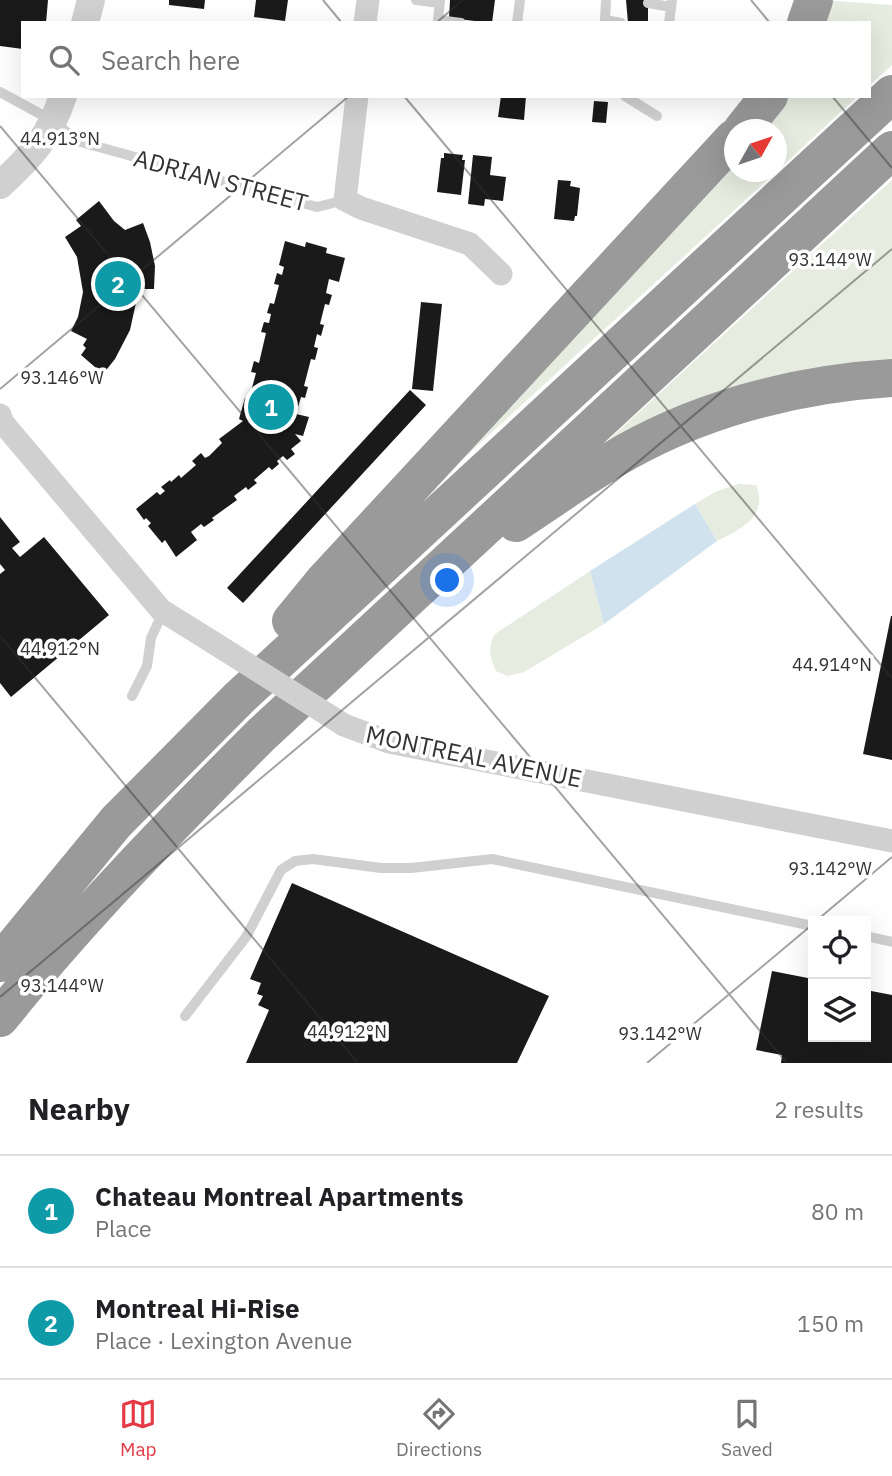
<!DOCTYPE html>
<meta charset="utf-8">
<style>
:root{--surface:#fff;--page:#f6f6f6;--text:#202124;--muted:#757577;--line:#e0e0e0;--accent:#e63946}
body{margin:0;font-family:"IBM Plex Sans",sans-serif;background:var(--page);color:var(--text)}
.controls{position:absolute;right:21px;bottom:21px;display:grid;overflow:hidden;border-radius:0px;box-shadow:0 7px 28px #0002}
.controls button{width:63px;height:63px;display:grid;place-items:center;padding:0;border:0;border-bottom:2px solid var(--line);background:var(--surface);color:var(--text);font:35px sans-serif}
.compass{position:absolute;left:724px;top:119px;width:63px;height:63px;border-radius:50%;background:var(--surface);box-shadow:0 7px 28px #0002;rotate:50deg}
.you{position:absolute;left:448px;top:581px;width:24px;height:24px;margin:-18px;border:5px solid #fff;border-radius:50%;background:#1a73e8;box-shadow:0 0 0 10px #1a73e833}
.badge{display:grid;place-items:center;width:46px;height:46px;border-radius:50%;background:var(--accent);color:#fff;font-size:23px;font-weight:700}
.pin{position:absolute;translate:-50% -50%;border:4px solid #fff;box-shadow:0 2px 7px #0006}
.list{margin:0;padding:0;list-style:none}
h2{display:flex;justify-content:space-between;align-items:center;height:91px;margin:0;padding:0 28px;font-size:30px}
h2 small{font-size:23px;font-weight:400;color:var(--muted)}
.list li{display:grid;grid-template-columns:46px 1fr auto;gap:21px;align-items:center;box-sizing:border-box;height:112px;padding:0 28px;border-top:2px solid var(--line)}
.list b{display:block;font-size:26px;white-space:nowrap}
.list p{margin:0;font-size:23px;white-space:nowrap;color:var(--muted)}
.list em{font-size:23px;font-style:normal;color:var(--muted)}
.icon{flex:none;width:38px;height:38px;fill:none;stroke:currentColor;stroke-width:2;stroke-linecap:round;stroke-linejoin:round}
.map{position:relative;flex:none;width:892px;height:1063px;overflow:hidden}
.search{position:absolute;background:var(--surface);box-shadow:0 7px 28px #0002;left:21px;right:21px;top:21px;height:77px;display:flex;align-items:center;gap:18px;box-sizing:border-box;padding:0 24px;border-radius:0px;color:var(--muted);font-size:26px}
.sheet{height:315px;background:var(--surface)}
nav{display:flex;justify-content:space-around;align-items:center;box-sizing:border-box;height:98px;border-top:2px solid var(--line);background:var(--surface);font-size:19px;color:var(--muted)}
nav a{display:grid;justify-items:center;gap:4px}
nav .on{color:var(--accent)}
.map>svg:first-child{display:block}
.green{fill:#e6ecdf}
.water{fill:#cfe2ee}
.building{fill:#1a1a1a}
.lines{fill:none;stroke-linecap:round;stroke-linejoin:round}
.service{stroke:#d0d0d0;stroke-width:10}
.minor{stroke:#d0d0d0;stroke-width:23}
.tertiary{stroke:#d0d0d0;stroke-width:28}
.motorway{stroke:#9a9a9a;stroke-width:38}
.minor-bridge{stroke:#d0d0d0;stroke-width:23}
.ticks{fill:none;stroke:#333;stroke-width:2;stroke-opacity:0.45}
.labels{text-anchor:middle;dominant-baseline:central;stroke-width:7;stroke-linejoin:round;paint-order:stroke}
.street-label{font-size:24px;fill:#333;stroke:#fff}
.ticks-label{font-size:18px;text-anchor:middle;fill:#333;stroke:#fff;stroke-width:7;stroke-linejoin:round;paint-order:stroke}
</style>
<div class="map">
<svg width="892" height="1063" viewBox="0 0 892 1063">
<rect width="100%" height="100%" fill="#fff"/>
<path class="green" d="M823 0 892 5V65L869 86V23H816Z
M780 96H858L777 171 776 130 751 129Z
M734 147V172H776L419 499Z
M892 180V366L602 446Z
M739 484 756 485C769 516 741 529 717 541L695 504 717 491Z
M590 571 604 624 524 672 508 676 496 671C489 657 488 647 495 634Z"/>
<path class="water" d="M695 504 717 541 604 624 590 571Z"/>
<path class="building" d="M0 0H48L46 23H23V49L0 46Z
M169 0H205L204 9 169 5Z
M256 0H288L285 21 254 17Z
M450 0H495L492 23 449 18Z
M626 0H648V23H628Z
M501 96H526L524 120 498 117Z
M594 101 608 102 606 123 592 122Z
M444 153 463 155 462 160H465L461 195 437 192 441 158H444Z
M473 155 492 157 490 175 506 177 503 201 485 199 484 206 468 204Z
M558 180 571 181 570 186 580 188 577 216H575L574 221 554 219Z
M99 201 114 221 125 230 143 223 150 242 155 266 154 289H139L130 330 115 359 103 374 81 355 86 348 83 345 87 339 71 331 78 317 83 292 77 257 65 237 81 226 76 220Z
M285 241 305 247 306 242 327 248 326 253 345 258 339 282 329 279 326 293 332 295 329 305 325 304 320 324 324 325 321 336 317 334 314 347 318 348 315 360 311 359 304 386 308 387 305 398 301 397 296 414 309 417 303 436 295 434 301 441 291 449 295 454 287 460 283 456 277 461 279 464 272 470 269 467 254 480 257 483 248 490 246 487 234 496 237 500 212 518 214 520 204 527 201 524 191 532 197 540 176 557 165 540 162 543 148 526 151 523 146 518 144 520 136 509 157 492 160 495 165 491 161 487 170 480 171 482 179 475 181 478 196 465 192 461 201 453 205 458 209 456 222 443 219 439 243 421 239 419 245 398 249 399 256 373 251 372 254 361 259 363 266 333 261 332 264 322 269 323 271 314 267 313 270 303 274 304 279 285 274 284 277 273 282 275 284 267 279 265Z
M421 302 442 304 433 391 412 389Z
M410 390 426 405 243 603 227 588Z
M0 517 20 542 12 548 20 557 44 537 109 615 11 697 0 683V574L5 570 0 564Z
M891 616H892V760L863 754Z
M292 883 549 996 517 1063H246L269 1010 258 1005 263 996 257 994 261 983 250 979Z
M772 971 813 979V1037H866V990L892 995V1063H781L782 1055 756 1050Z"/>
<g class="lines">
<path class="service" d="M416 0 440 3
M440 0 438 20 461 23
M606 0 605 20 621 23
M648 3 671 7
M517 23 520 0
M669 23 672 0
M0 92 55 122 77 141 317 207 345 200
M625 96 657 116
M132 696 147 666 151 638 163 612
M866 936 892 942
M185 1016 246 937 281 870 295 861 313 859 381 868H411L492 859 813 926"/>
<path class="minor" d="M365 23 368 0
M357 96 345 200 361 208 470 244 501 274
M0 415 3 423 161 610 214 643
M344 725 389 742 892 841"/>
<path class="tertiary" d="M85 23 91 0
M0 185C31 157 50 136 63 96"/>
<path class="motorway" d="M806 23 814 0
M742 130 769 96
M516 523C547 503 577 481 609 462 694 410 794 384 892 378
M291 621 323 582 734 138
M0 963 116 822 239 698 892 94
M0 1018C80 918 170 826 261 735L892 150"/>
<path class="minor-bridge" d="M214 643 344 725"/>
</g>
<path class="ticks" d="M323 0 342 23M751 0 770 23M436 23 463 0M404 96 892 678M832 96 892 168M0 126 787 1063M0 389 349 96M0 636 358 1063M816 921 892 857M0 997 892 249M647 1063 813 924"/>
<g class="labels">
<g class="street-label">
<text transform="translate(221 180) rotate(15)">ADRIAN STREET</text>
<text transform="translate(474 756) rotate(12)">MONTREAL AVENUE</text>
</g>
</g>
<g class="ticks-label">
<text x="60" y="145">44.913°N</text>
<text x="830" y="266">93.144°W</text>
<text x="62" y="384">93.146°W</text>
<text x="60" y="655">44.912°N</text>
<text x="832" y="671">44.914°N</text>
<text x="830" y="875">93.142°W</text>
<text x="62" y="992">93.144°W</text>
<text x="347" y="1038">44.912°N</text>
<text x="660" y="1040">93.142°W</text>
</g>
</svg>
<div class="controls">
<button><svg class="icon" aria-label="locate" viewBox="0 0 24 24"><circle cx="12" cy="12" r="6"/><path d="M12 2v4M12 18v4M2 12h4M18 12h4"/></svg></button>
<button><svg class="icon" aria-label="layers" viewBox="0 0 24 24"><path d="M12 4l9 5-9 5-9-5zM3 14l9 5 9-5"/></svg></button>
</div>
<svg class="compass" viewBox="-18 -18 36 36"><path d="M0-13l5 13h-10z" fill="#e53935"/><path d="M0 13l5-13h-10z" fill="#757577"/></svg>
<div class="you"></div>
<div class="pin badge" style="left:271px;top:407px;background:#0f9aa8">1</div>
<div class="pin badge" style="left:118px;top:284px;background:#0f9aa8">2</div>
<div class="search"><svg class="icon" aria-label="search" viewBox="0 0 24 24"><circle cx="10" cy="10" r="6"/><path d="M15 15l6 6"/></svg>Search here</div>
</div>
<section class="sheet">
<h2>Nearby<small>2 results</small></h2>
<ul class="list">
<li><span class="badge" style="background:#0f9aa8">1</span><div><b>Chateau Montreal Apartments</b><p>Place</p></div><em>80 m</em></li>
<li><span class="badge" style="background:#0f9aa8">2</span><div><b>Montreal Hi-Rise</b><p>Place · Lexington Avenue</p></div><em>150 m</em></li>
</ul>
</section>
<nav>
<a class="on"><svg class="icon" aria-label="map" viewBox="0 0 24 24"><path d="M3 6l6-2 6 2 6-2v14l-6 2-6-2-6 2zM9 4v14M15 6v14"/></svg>Map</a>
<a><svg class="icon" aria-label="directions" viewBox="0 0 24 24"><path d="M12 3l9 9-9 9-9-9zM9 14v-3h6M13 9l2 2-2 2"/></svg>Directions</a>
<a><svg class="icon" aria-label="saved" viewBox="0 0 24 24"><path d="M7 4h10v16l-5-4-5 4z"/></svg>Saved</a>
</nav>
